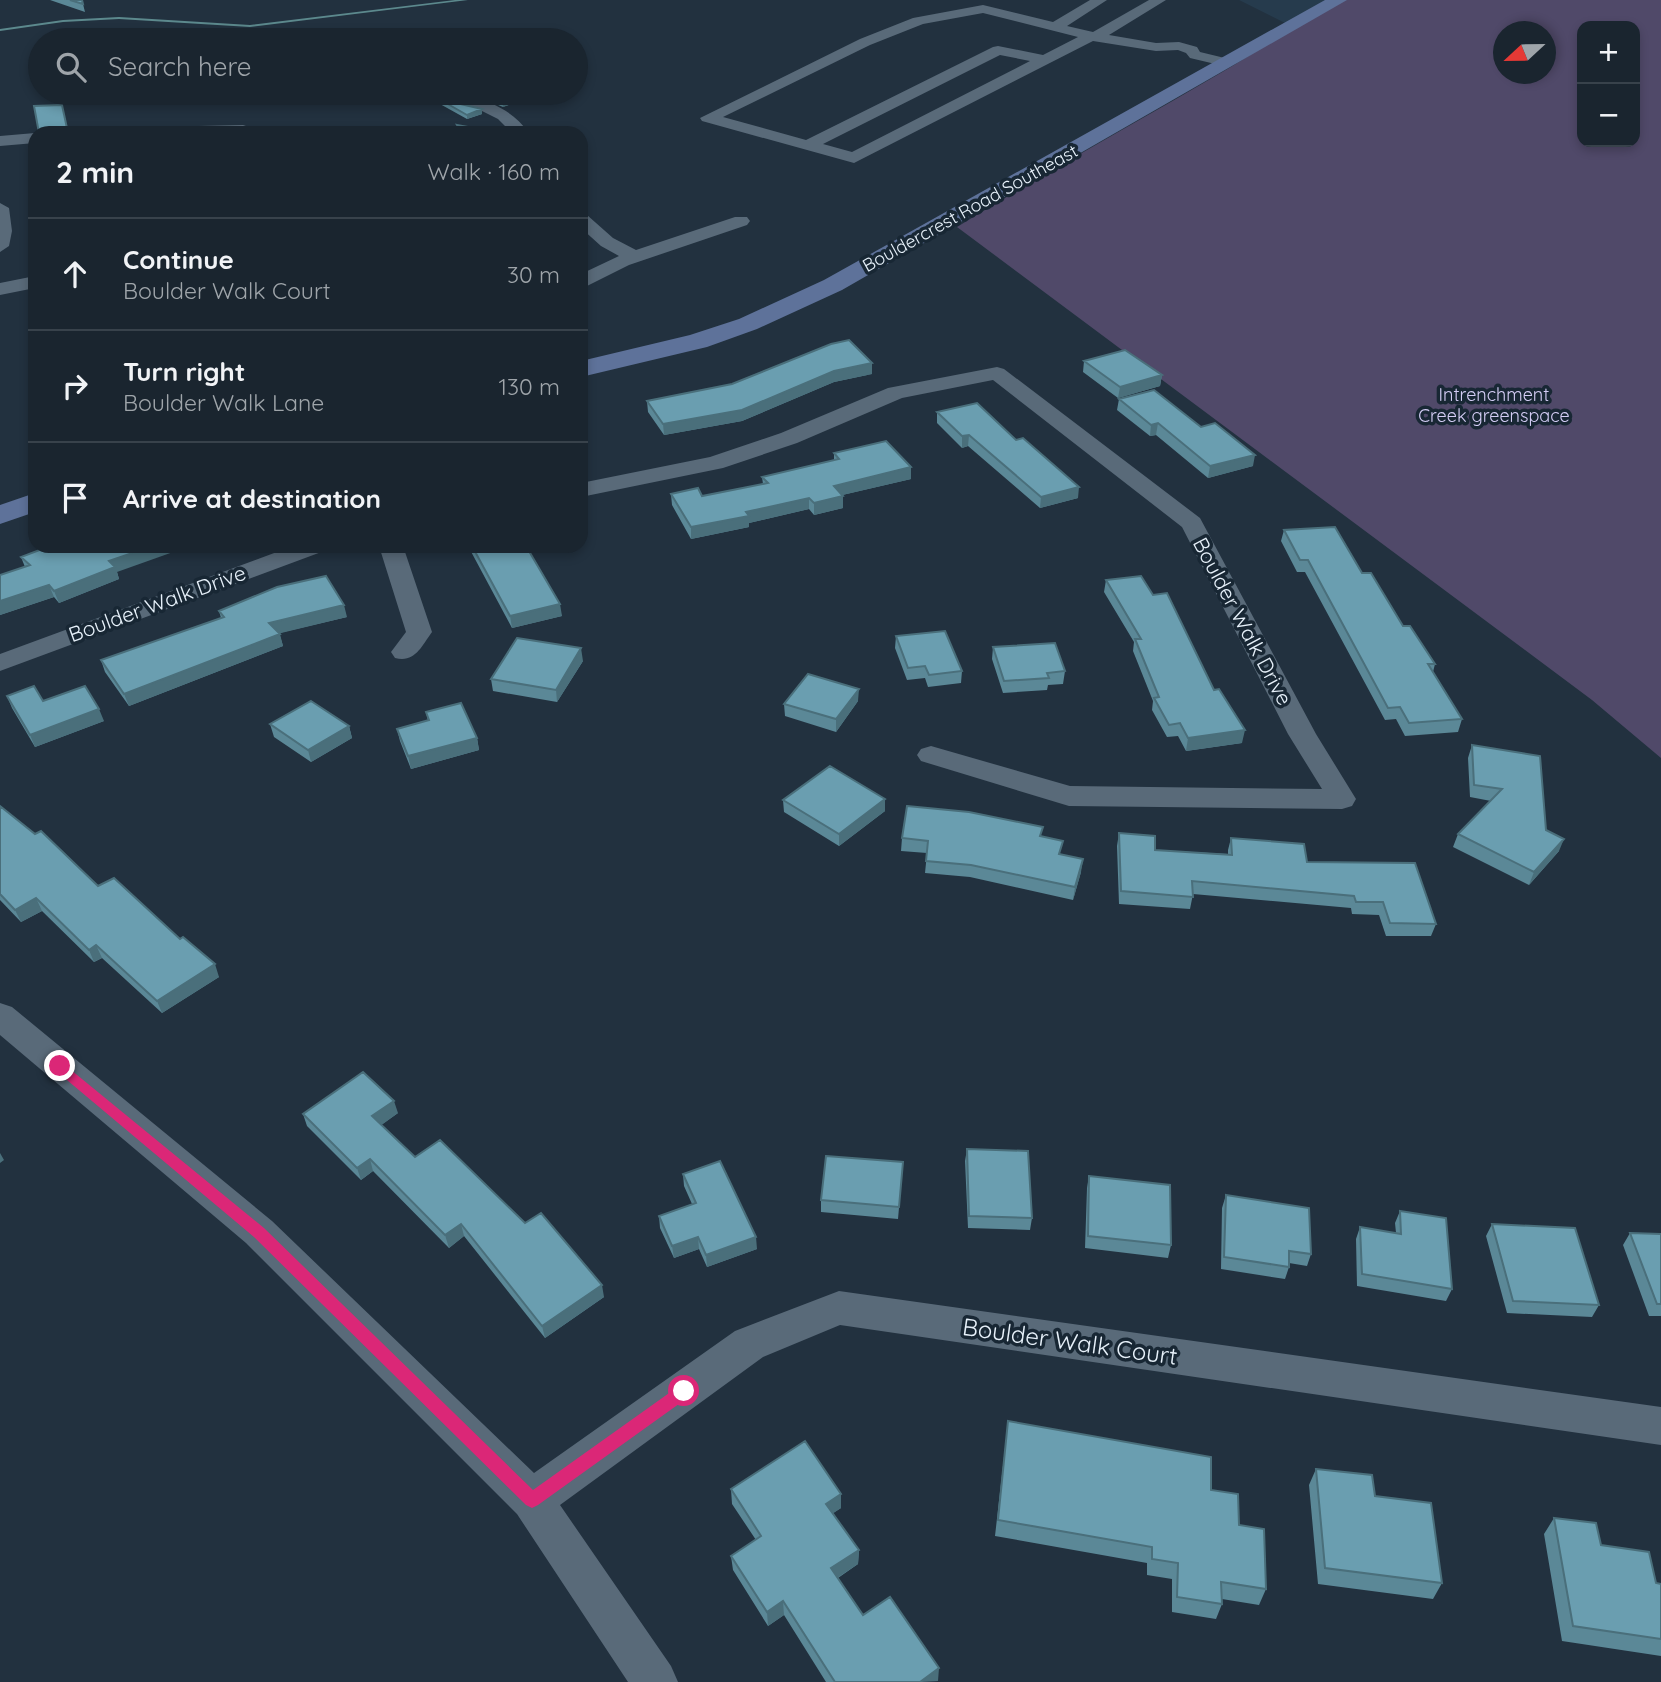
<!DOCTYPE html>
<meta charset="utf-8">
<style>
:root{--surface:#1a252f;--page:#232d37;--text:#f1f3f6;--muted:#9fa5aa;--line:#38424b}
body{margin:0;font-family:Quicksand,sans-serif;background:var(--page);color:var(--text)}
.controls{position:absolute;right:21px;top:21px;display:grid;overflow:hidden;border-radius:14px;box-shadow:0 4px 10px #0003}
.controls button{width:63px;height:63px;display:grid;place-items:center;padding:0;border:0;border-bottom:2px solid var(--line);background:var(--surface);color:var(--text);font:35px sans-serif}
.compass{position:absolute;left:1493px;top:21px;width:63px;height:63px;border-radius:50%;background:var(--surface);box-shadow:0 4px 10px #0003;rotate:248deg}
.stop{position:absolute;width:21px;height:21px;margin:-16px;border:5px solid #db2777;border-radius:50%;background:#fff}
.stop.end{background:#db2777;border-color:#fff;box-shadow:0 2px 7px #0008}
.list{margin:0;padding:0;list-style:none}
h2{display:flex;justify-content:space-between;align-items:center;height:91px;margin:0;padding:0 28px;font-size:30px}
h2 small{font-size:23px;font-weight:400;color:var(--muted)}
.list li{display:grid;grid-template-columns:46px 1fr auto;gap:21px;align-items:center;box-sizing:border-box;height:112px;padding:0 28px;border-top:2px solid var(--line)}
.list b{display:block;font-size:26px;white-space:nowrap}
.list p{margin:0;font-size:23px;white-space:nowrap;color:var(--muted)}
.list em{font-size:23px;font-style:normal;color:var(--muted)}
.icon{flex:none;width:38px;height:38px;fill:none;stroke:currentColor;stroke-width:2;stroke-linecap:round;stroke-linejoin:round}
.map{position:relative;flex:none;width:1661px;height:1682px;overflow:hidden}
.search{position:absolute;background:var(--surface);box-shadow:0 4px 10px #0003;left:28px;top:28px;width:560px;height:77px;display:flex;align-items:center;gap:18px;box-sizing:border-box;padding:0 24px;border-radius:38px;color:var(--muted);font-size:26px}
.panel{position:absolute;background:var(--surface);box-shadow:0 4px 10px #0003;left:28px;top:126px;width:560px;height:427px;border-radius:21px}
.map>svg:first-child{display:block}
.built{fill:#263b4d}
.green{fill:#504969;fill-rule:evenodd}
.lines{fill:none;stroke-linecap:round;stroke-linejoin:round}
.stream{fill:#5c898d;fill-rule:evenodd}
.street{fill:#596a79;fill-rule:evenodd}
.secondary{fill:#5e729a;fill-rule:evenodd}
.wall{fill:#5b8897}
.shaded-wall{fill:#4a6f7b}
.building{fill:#6a9eb0;stroke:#4a6f7b;stroke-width:2}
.route{fill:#db2777}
.labels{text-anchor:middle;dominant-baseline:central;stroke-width:7;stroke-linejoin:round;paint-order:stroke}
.far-street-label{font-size:18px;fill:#e7f1fa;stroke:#182734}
.far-park-label{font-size:18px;fill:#d4cdf5;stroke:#182734}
.street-label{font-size:21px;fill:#e7f1fa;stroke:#182734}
.near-street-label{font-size:24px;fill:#e7f1fa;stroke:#182734}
</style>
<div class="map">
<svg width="1661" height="1682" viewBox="0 0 1661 1682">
<rect width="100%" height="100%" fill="#22313f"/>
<path class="built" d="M1239 0H1336L1291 26Z"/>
<path class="green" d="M1336 0H1661V758L1592 700 957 227C1045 173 1135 123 1224 71 1262 49 1298 22 1336 0ZM1582 26H1635V142H1582ZM1504 32H1546V74H1504Z"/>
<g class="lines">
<path class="stream" d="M455 0H468L250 27 119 19 63 22 0 31V29L63 20 119 17 250 25Z"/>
<path class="street" d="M1090 0H1107L1067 26 1093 32 1149 0H1166L1109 35 1156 43 1179 42 1197 47 1200 52 1233 60 1235 63 1228 67 1190 58 1186 53 1178 50 1156 51 1093 41 854 163 702 121 700 118 860 39 913 18 983 5 1053 22ZM983 13 1078 37 1043 55 998 46 993 47 806 140 723 117 870 45 923 24ZM1000 55 1030 61 852 152 823 144Z
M427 93C467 93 505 100 529 133H512L498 119 476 108 427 99 425 96Z
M243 125 249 127 251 130 249 133H101L109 128Z
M35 133V143L0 146V136Z
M0 203 9 208 12 231 9 246 0 252Z
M581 214 587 215 613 238 636 250 735 217H747L750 221 747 225 629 265 581 289V274L619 256 601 246 581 228Z
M35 276V288L0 295V283Z
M997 367 1004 369 1200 518 1316 734 1356 799 1352 806 1342 809 1069 806 921 761 917 755 921 749 931 746 1070 786 1322 789 1288 734 1182 527 993 380 902 398 797 443 723 468 581 497V483L710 457 781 433 888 388Z
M293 546H327L324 551 0 671V654Z
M379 546H403L432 632C421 647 415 663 395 658L391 652 406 632Z
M0 1003 12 1007 272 1221 534 1473 735 1331 839 1291 1661 1407V1445L840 1325 763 1357 560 1505 671 1666 678 1682H628L517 1514 246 1243 0 1035Z"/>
<path class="secondary" d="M1325 0H1347L842 290 757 329 707 347 581 377V361L690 335 739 319 824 280Z
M35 493V512L0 524V505Z"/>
</g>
<path class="wall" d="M50 0H82L85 12Z
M458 93H537V95L503 107 471 94Z
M439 99 482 109V114L467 119 440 104Z
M1084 361 1162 375 1160 386 1118 398 1083 372Z
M872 374 834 382 742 421 664 435 648 412 647 401 732 384Z
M1119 399 1201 427 1253 466 1208 478 1156 435 1150 436 1117 410Z
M937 412 1016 440 1078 498 1040 508 968 446 962 448 937 423Z
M834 453 911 479 842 495 843 508 814 515 809 509 749 523V527L691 539 672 505 671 494 702 496 763 484 762 477 834 460Z
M1284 530 1362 573 1403 626 1435 664 1433 672 1462 719 1458 732 1405 736 1396 719 1385 720 1305 572H1297L1281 541Z
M468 546H526L562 616 512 628Z
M59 549 117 572 119 579 59 603 54 597 0 615V575L25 567 21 557Z
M1106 580 1214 690 1242 743 1186 751 1178 736 1167 737 1152 710 1153 701 1133 651 1134 642 1104 592Z
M219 611 347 617 279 633 283 646 129 706 105 672 101 660 221 618Z
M896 636 962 671 961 683 928 687 925 678 907 680 895 648Z
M993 647 1065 671 1063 684 1048 685 1047 690 1003 693 992 659Z
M583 661 557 702 493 691 491 679Z
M7 696 43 701 104 721 35 747 12 708Z
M858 701 836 732 785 716 784 704Z
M426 712 477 738 479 750 411 769 400 741 397 729 428 721Z
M270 724 349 726 352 738 311 762 274 737Z
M1472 745 1546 830 1559 851 1529 885 1453 847 1458 834 1491 801 1470 797 1468 758Z
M885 799V811L839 846 784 812 783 800Z
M0 806 98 886 219 977 162 1013 102 958 94 962 42 911 21 922 0 900Z
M1119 833 1155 850 1228 854V850L1231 838 1307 862 1436 924 1431 936H1386L1379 915 1352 914 1351 908 1193 894 1190 909 1119 904 1117 846Z
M1042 837 1061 855 1081 872 1073 900 970 877 925 873 927 853 901 851 902 838Z
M398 1113 381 1125 415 1157 604 1297 545 1338 464 1236 449 1248 373 1171 361 1180 307 1126 303 1114Z
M967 1149 1032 1218 1030 1230 968 1228 965 1161Z
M903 1162 898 1219 821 1212V1200Z
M683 1174 757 1249 707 1267 699 1249 674 1258 660 1228 659 1216 692 1204 684 1186Z
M1089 1176 1171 1245 1168 1258 1085 1248 1087 1188Z
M1226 1195 1311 1254 1307 1266 1289 1263V1267L1285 1279 1221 1269 1222 1208Z
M1400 1211 1452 1289 1446 1301 1357 1286 1356 1239 1360 1227 1396 1233 1395 1223Z
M1492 1224 1599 1305 1592 1317 1507 1313 1486 1236Z
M1630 1233 1661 1234V1316H1649L1623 1245Z
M1008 1421 1211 1490 1239 1525 1266 1589 1259 1605 1222 1599V1604L1216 1619 1172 1612V1579L1147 1575V1563L995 1536Z
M1316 1469 1375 1496 1442 1583 1433 1599 1318 1584 1309 1485Z
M731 1489 841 1494V1508L833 1513 859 1550 858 1564 838 1578 863 1615 938 1681 826 1682 784 1615 768 1626 733 1570 731 1556 756 1540 732 1504Z
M1554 1518 1601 1545 1656 1583 1661 1584V1656L1562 1641 1544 1534Z"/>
<path class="shaded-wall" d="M524 93H537V95L503 107 502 100Z
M482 109V114L467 119V115Z
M872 363V374L834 382 742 421 664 435 663 424 834 371Z
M1162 375 1160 386 1118 398 1120 387Z
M1158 423 1156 435 1150 436 1151 425Z
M969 435 968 446 962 448V436Z
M1255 455 1253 466 1208 478 1210 466Z
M911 467V479L834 497V486Z
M1079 487 1078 498 1040 508 1041 497Z
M843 496V508L814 515V503Z
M809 498V509L749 523V527L691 539V527L746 512Z
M153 546H190L117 572 119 579 59 603 54 591 109 561Z
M49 585 54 597 0 615V601Z
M560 604 562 616 512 628 510 616Z
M344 605 347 617 273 635 269 623Z
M280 634 283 646 129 706 124 694Z
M581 648 583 661 557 702 556 690Z
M859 689 858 701 836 732V719Z
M99 709 104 721 35 747 30 735Z
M349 726 352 738 311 762 308 750Z
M1245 730 1242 743 1186 751 1188 738Z
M477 738 479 750 411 769 408 756Z
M885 799V811L839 846V834Z
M1564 839 1559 851 1529 885 1534 872Z
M1083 859 1081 872 1073 900 1075 887Z
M36 898 42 911 21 922 15 910Z
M96 945 102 958 94 962 89 950Z
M215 964 219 977 162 1013 157 1001Z
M394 1101 398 1113 376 1129 372 1116Z
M0 1153 4 1160 0 1163Z
M370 1159 373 1171 361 1180 357 1168Z
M461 1224 464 1236 449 1248 445 1235Z
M698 1237 699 1249 674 1258 672 1246Z
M756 1237 757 1249 707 1267 706 1255Z
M602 1285 604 1297 545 1338 542 1326Z
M841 1494V1508L826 1518V1504Z
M859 1550 858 1564 831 1582V1568Z
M783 1601 784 1615 768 1626 767 1612Z
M939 1668 938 1681 920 1682Z"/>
<path class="building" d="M70 0H82L83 4Z
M483 93H524L502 100Z
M439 99 482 109 467 115Z
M62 105 68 133H39L34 106Z
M457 125 489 131 490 133H462Z
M849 340 872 363 834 371 742 410 663 424 647 401 732 384 831 344Z
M1125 350 1162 375 1120 387 1084 361Z
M1154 390 1201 427 1215 423 1255 455 1210 466 1158 423 1151 425 1119 399Z
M977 403 1016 440 1023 438 1079 487 1041 497 969 435 962 436 937 412Z
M886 441 911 467 834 486 843 496 814 503 809 498 746 512 749 516 691 527 671 494 698 488 702 496 768 483 762 477 839 459 834 453Z
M1335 527 1362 573H1371L1403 626H1410L1435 664H1428L1462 719 1409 723 1400 707 1388 708 1308 560H1300L1284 530Z
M50 546H56L59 549 67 546H153L109 561 115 567 54 591 49 585 0 601V575L30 565 21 557Z
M472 546H526L560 604 510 616Z
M326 576 344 605 269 623 280 634 124 694 101 660 224 617 219 611 277 587Z
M1141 576 1153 595 1167 593 1214 690 1219 689 1245 730 1188 738 1180 723 1169 725 1154 698 1159 697 1135 639H1141L1106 580Z
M945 631 962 671 929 675 925 666 908 668 896 636Z
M517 638 581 648 556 690 491 679Z
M1055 643 1065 671 1047 673 1049 678 1004 681 993 647Z
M808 674 859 689 836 719 784 704Z
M34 686 43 701 85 686 99 709 30 735 7 696Z
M311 701 349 726 308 750 270 724Z
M461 703 477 738 408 756 397 729 429 720 426 712Z
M1472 745 1540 756 1546 830 1564 839 1534 872 1458 834 1502 789 1474 785Z
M830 766 885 799 839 834 783 800Z
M0 806 35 834 41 831 98 886 114 878 180 939 183 937 215 964 157 1001 96 945 89 950 36 898 15 910 0 894Z
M907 806 969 812 1043 827 1040 836 1063 841 1059 854 1083 859 1075 887 971 865 926 861 928 841 902 838Z
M1119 833 1155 836V850L1232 855 1231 838 1304 844 1307 862 1415 863 1436 924 1390 923 1383 902H1356L1354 896 1192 881 1193 897 1121 891Z
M363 1072 394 1101 372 1116 415 1157 440 1140 525 1223 541 1213 602 1285 542 1326 461 1224 445 1235 370 1159 357 1168 303 1114Z
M967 1149 1028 1151 1032 1218 969 1216Z
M826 1156 903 1162 899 1207 821 1200Z
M720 1161 756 1237 706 1255 698 1237 672 1246 659 1216 696 1203 683 1174Z
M1089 1176 1170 1185 1171 1245 1088 1236Z
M1226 1195 1309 1208 1311 1254 1289 1251V1267L1224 1257Z
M1400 1211 1446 1218 1452 1289 1362 1274 1360 1227 1401 1234Z
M1492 1224 1575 1228 1599 1305 1513 1301Z
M1630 1233 1661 1234V1304H1657Z
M1008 1421 1211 1457V1490L1238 1494 1239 1525 1264 1529 1266 1589 1221 1582 1222 1604 1177 1597 1178 1563 1152 1559V1547L998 1520Z
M805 1441 841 1494 826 1504 859 1550 831 1568 863 1615 890 1597 939 1668 920 1682H835L783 1601 767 1612 731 1556 761 1536 731 1489Z
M1316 1469 1372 1475 1375 1496 1431 1503 1442 1583 1325 1568Z
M1554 1518 1596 1523 1601 1545 1649 1552 1656 1583 1661 1584V1639L1573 1626Z"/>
<path class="route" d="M60 1061 264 1228 533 1490 679 1386H690L692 1391 690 1396 538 1505 532 1508 526 1505 254 1237 55 1070 53 1066Z"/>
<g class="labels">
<g class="far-street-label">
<text transform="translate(970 208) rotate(-29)">Bouldercrest Road Southeast</text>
</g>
<g class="far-park-label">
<text x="1494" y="394">Intrenchment<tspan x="1494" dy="21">Creek greenspace</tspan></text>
</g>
<g class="street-label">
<text transform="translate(157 603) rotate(-20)">Boulder Walk Drive</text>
<text transform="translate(1243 621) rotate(62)">Boulder Walk Drive</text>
</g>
<g class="near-street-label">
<text transform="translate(1070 1341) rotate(8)">Boulder Walk Court</text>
</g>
</g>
</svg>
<div class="controls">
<button>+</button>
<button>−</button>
</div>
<svg class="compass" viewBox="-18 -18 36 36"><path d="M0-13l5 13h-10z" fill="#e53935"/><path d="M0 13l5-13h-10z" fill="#9fa5aa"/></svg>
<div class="stop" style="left:684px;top:1391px"></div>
<div class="stop end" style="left:60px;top:1066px"></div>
<div class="search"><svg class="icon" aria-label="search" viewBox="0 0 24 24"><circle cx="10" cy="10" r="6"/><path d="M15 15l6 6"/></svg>Search here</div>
<section class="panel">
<h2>2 min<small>Walk · 160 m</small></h2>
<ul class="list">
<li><svg class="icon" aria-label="ahead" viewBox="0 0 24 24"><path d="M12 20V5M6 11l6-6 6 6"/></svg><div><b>Continue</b><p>Boulder Walk Court</p></div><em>30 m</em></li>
<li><svg class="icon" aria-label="right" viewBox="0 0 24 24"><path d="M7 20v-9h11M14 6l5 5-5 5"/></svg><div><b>Turn right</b><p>Boulder Walk Lane</p></div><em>130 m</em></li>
<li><svg class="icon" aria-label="arrive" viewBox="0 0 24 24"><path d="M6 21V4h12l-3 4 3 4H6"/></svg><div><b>Arrive at destination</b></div></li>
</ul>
</section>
</div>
